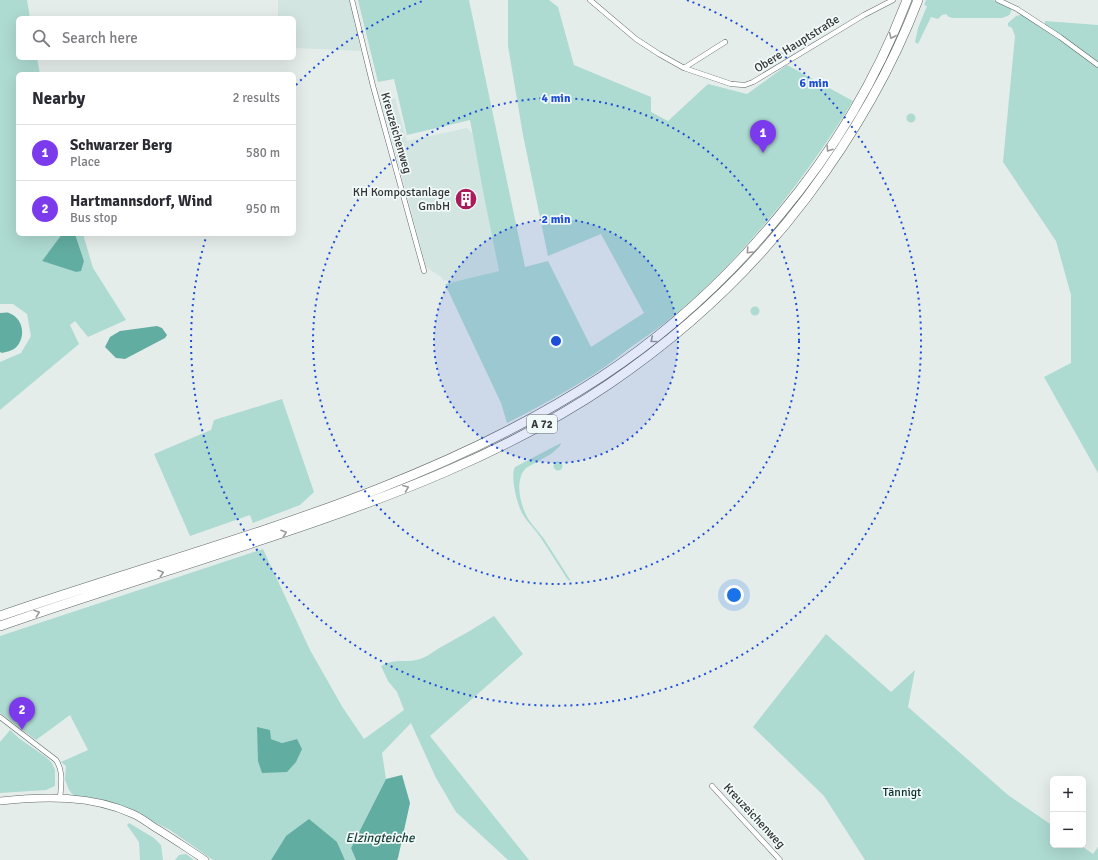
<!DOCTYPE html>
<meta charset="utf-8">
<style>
:root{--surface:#fff;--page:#f2f2f3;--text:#2b2b33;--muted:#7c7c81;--line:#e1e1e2;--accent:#7c3aed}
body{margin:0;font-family:Signika,sans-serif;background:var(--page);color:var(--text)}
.controls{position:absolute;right:12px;bottom:12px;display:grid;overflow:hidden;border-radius:6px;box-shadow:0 4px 16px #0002}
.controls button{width:36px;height:36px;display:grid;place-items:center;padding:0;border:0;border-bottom:1px solid var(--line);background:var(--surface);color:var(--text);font:20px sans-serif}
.you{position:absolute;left:734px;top:595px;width:14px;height:14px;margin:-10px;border:3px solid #fff;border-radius:50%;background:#1a73e8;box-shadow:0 0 0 6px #1a73e833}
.badge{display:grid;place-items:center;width:26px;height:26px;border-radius:50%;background:var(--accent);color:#fff;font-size:13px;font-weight:700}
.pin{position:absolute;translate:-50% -33px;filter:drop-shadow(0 1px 2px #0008)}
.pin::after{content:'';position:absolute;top:21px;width:14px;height:12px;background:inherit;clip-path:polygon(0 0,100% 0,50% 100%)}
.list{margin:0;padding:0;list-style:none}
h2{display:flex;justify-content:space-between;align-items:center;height:52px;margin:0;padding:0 16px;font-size:17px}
h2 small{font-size:13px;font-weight:400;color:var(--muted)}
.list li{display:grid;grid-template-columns:26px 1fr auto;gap:12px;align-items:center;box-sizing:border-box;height:56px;padding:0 16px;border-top:1px solid var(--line)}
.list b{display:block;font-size:15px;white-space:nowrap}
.list p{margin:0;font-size:13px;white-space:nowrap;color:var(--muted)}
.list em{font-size:13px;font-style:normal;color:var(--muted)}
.icon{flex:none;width:22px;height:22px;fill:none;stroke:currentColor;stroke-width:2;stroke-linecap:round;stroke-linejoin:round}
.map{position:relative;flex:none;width:1098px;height:860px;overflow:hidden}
.search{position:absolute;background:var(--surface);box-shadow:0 4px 16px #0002;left:16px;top:16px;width:280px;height:44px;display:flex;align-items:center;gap:10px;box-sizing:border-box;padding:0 14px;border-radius:6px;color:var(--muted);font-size:15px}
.panel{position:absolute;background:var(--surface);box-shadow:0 4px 16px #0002;left:16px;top:72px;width:280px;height:164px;border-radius:6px}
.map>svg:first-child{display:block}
.built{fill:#d3e5e1}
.green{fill:#addad1;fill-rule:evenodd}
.water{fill:#62ada1}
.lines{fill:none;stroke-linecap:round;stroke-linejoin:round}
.street-casing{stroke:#5f6664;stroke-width:5.5}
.secondary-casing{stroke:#5f6664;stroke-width:8}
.highway-casing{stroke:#5f6664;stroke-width:10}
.street{stroke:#fff;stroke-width:4.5}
.secondary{stroke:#fff;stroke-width:7}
.highway{stroke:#fff;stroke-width:9}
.oneway{stroke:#999a9a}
.ring{fill:none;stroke:#1d4ed8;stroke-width:2;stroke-dasharray:2 4}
.labels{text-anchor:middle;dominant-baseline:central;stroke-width:3.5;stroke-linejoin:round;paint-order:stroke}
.shield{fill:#f2faf9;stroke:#6c7170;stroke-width:1}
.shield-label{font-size:11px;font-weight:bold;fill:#333635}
.street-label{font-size:12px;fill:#333635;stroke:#f2faf9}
.poi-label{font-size:12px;fill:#333635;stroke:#f2faf9;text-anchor:end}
.park-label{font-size:12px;fill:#0a302b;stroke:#f2faf9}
.water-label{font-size:13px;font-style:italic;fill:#1a3f39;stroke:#f2faf9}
.centre{fill:#1d4ed8;stroke:#f2faf9;stroke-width:2}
.ring-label{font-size:12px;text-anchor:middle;font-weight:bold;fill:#1d4ed8;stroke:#f2faf9;stroke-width:3.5;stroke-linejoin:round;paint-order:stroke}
</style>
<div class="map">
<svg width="1098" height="860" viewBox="0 0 1098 860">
<rect width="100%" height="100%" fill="#e5edeb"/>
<path class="built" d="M278 0H350L361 51 294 48V18H278Z
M395 98 407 141 467 128 472 133 499 271 449 283 447 280 444 281 441 277 426 267 382 102Z"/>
<path class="green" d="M0 0H27L30 18H18V58H37L40 74H18V234H62L42 261 76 272 84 261 75 234H83L93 268 126 320 88 337 75 321 70 325 79 344 0 410V362L21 353 31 336 27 314 13 304H0Z
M358 0H469L525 267 548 261 591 347 644 313 601 234 548 256 523 135 508 46V0H549L558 7 574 65 651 97V112L668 121 708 84 747 94 787 65 853 101C805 179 747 253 677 313 663 325 647 336 631 347 619 356 607 366 594 374 566 392 537 408 507 423L501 403 445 284 499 271 483 191 470 120 407 135 394 79 378 82Z
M926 0H993L1011 8C1012 15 1008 16 1002 18H953L949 17 946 14 942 15 938 19 931 17 918 44 915 42 918 28 927 6 924 5Z
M1020 15H1024L1045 28V21L1098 25V473L1044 377 1071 363V295L1056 241 1003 162 1015 36 1012 28 1008 26V23L1016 16Z
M906.5 118a4.5 4.5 0 1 1 9 0a4.5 4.5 0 1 1-9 0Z
M750.5 311a4.5 4.5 0 1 1 9 0a4.5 4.5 0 1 1-9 0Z
M282 399 314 492 300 505 253 523 250 515 190 536 154 454 211 430 214 420Z
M561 443 560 446 551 454 526 468C514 480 520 506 529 520 533 526 539 532 544 539 553 553 562 567 571 581L568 580C559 566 550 552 541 538 535 529 527 522 522 513 517 503 510 477 515 467Z
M553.5 466a4.5 4.5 0 1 1 9 0a4.5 4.5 0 1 1-9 0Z
M263 549 310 650 343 708 364 739 404 710 397 692 388 681 381 666C398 657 404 664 420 659 427 657 434 651 441 647 459 637 477 627 494 616L523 654 430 736 529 860H508L456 812 436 778 411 723 382 753 386 779 351 848 356 860H345L337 842 286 836 271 860H213L170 830 134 812 111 802 74 796 69 790 65 780 66 766 61 762 88 750 70 715 36 740 0 713V636ZM271 739 282 743 297 739 258 761Z
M826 634 891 692 915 670 908 707 1008 795 1053 826V845H1080L1093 854 1098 847V860H865L824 796 753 727Z
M10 730 20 739 46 757 52 763 55 770V786L46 790 0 793V742Z
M129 823 154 838 161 845 163 860H140L139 842 127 825Z
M186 854 194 860H175L179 855Z"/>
<path class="water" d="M62 234H75L84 261 81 271 76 272 42 261Z
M0 313C3 313 7 312 9 313 25 319 26 340 14 349 11 351 5 352 2 353L0 352Z
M157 326 162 328 167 335 165 338 125 359 116 358 105 347 110 337 120 331Z
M257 727 270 730 271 739 282 743 297 739 302 749 296 762 287 772 262 773 258 761Z
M402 775 410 803 398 858 397 860H356L351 848 386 779Z
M309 819 337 842 345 860H271L286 836Z"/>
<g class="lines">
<g class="street-casing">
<path id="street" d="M352 0 373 86 424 271
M590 0 636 39 659 54 684 68 731 84 745 85 753 82 864 15 893 0
M998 0 1017 9 1060 37 1098 65
M684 68 725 42
M0 717 56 760C64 772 61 785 60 799
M712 786 780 860"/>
</g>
<g class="secondary-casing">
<path id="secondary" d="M0 801C44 796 92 795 133 814 140 817 147 822 154 827 171 837 188 849 205 860"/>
</g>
<g class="highway-casing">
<path id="highway" d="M0 616C203 546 419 496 601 377 668 333 728 278 779 216 833 152 877 78 907 0
M0 626C92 594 184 566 276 535 390 497 509 452 609 384 684 333 752 270 807 197 852 137 891 71 918 0"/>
</g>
<use href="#street" class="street"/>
<use href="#secondary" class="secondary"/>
<use href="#highway" class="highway"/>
</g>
<defs><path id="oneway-chevron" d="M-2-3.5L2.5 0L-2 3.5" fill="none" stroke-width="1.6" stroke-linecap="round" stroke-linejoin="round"/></defs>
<g class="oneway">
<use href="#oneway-chevron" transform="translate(892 36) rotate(115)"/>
<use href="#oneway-chevron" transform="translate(829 149) rotate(123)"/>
<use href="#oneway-chevron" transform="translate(749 251) rotate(133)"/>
<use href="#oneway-chevron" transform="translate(653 340) rotate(141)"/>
<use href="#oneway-chevron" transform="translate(406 488) rotate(-22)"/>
<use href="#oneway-chevron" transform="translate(284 533) rotate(-19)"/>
<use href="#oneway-chevron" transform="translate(161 573) rotate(-18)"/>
<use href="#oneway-chevron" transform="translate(37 613) rotate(-19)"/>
</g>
<circle cx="556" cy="341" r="122" fill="#1d4ed8" fill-opacity=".12"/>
<g class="ring">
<circle cx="556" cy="341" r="122"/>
<circle cx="556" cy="341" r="243"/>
<path d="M296 85A365 365 0 0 1 425 0M687 0A365 365 0 1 1 207 234"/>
</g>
<defs>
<g id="building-disc" transform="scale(1.15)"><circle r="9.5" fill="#aa1c59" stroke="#f2faf9"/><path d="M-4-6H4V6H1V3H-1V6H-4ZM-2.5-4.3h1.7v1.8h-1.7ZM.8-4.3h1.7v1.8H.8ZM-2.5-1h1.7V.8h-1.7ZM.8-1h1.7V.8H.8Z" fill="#fff"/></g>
</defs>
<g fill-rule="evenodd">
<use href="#building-disc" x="466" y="199"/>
</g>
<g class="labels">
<rect class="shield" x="527" y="415" width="30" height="18" rx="3"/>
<g class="shield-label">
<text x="542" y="424">A 72</text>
</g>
<g class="street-label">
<text transform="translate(797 44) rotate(-32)">Obere Hauptstraße</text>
<text transform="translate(396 133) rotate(74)">Kreuzeichenweg</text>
<text transform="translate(754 816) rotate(47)">Kreuzeichenweg</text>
</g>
<g class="poi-label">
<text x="450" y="192">KH Kompostanlage<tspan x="450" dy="14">GmbH</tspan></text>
</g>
<g class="park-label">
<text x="902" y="792">Tännigt</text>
</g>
<g class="water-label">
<text x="380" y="838">Elzingteiche</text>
</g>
</g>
<circle cx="556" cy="341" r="6" class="centre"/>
<g class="ring-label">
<text x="814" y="87">6 min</text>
<text x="556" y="102">4 min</text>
<text x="556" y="223">2 min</text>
</g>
</svg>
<div class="controls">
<button>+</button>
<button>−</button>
</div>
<div class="you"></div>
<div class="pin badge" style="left:763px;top:153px">1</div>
<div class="pin badge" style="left:22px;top:730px">2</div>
<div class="search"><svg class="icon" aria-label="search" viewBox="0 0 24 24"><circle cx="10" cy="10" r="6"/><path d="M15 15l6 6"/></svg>Search here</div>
<section class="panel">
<h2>Nearby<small>2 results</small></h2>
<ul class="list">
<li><span class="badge">1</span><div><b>Schwarzer Berg</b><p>Place</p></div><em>580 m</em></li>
<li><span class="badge">2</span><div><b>Hartmannsdorf, Wind</b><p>Bus stop</p></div><em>950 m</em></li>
</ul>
</section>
</div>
